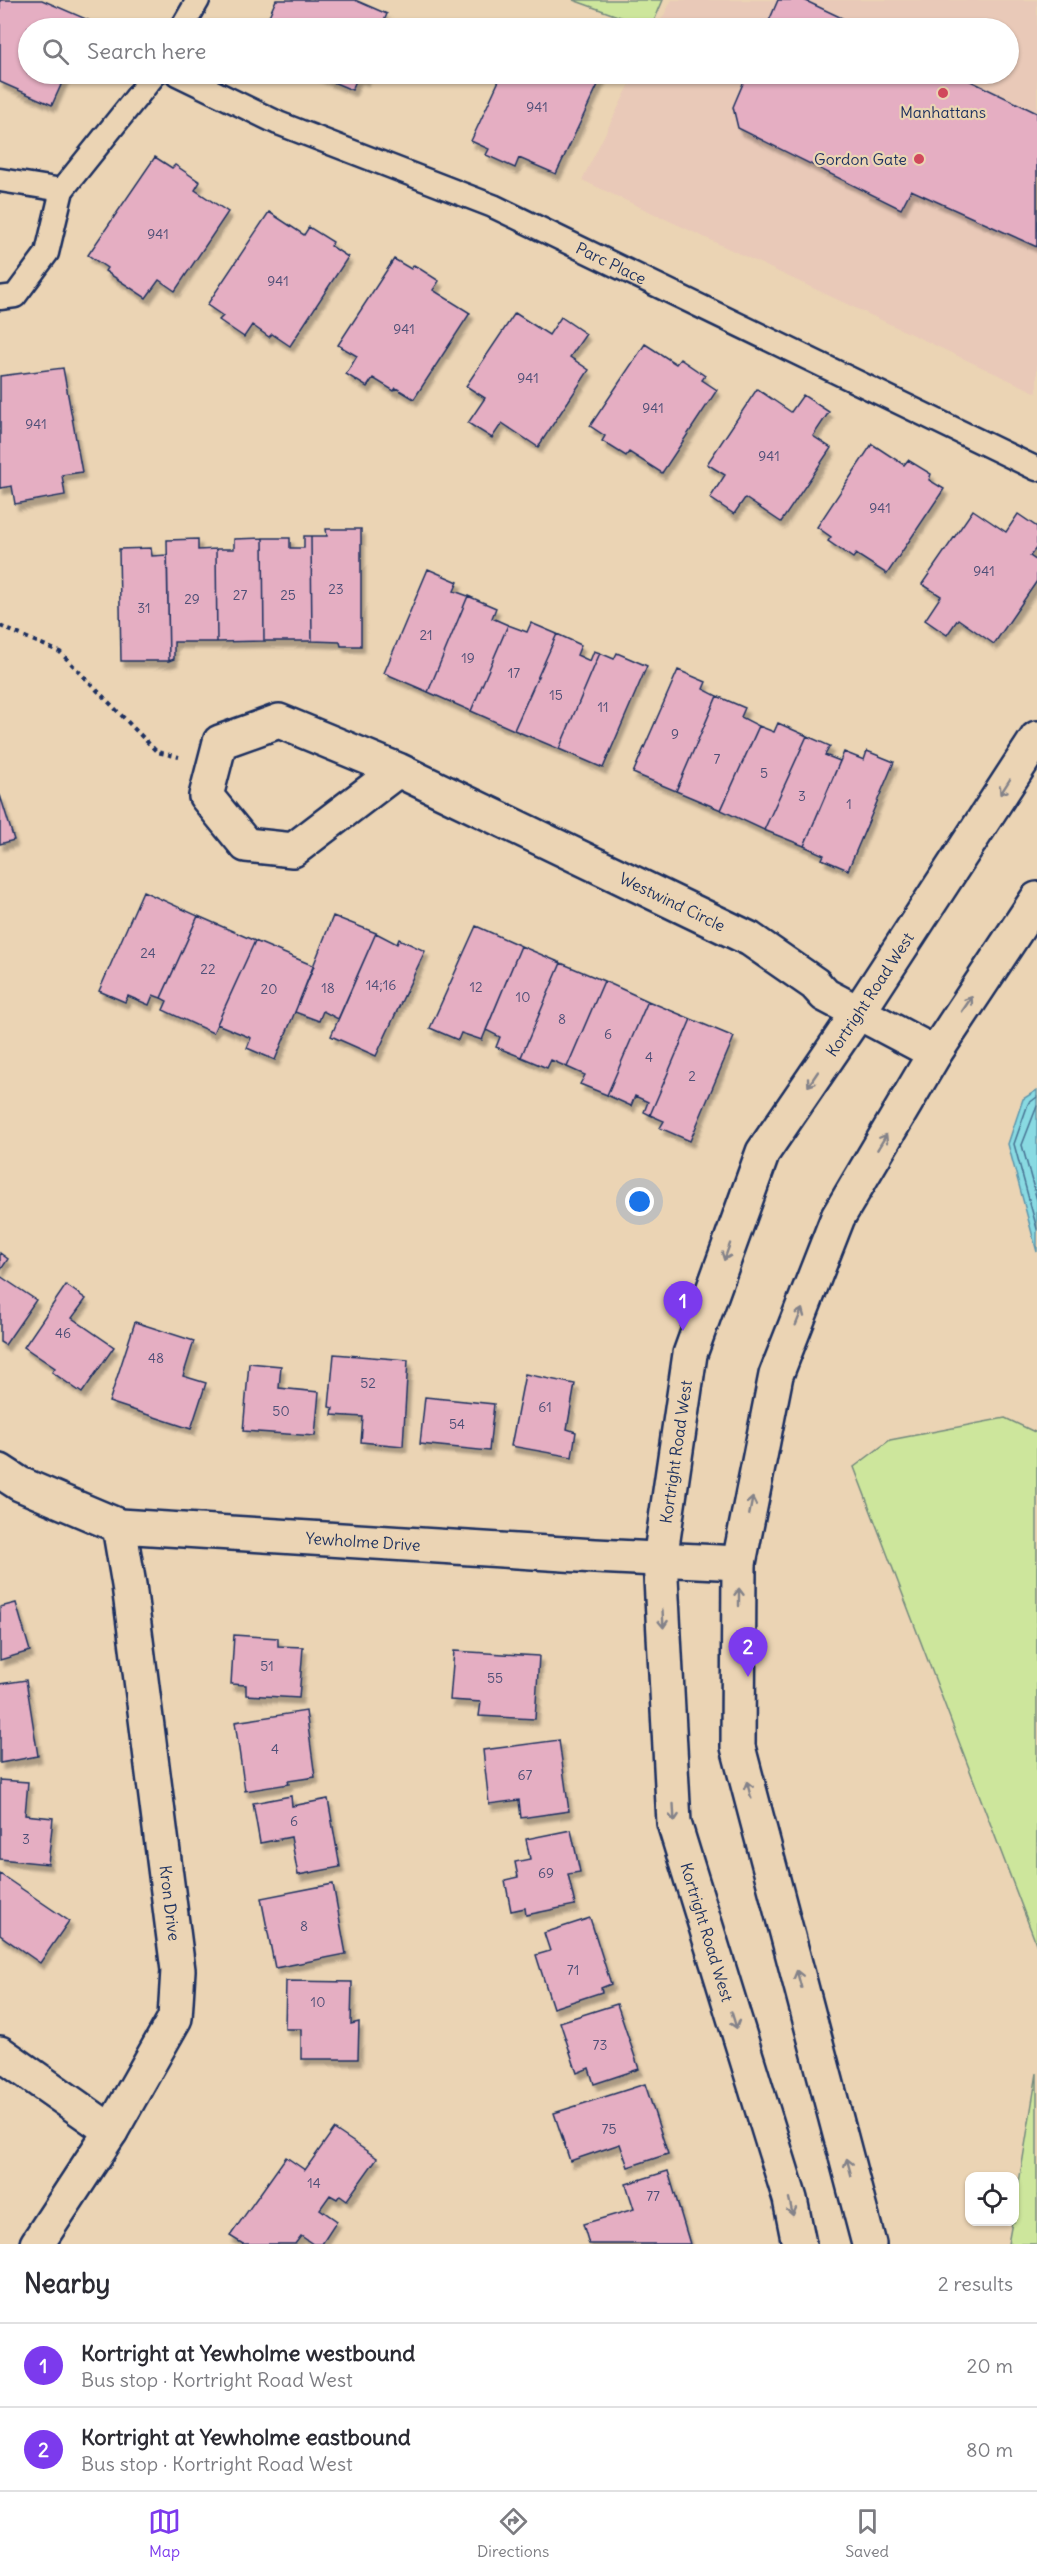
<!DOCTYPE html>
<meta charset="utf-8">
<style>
:root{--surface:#fff;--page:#f7f7f7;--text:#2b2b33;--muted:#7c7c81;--line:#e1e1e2;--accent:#7c3aed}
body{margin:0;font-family:Delius,sans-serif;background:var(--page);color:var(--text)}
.controls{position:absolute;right:18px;bottom:18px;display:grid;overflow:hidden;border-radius:12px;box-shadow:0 2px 4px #0004}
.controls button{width:54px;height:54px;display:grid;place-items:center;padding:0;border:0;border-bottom:2px solid var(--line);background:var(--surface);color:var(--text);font:30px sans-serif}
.you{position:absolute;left:640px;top:1202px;width:21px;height:21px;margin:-15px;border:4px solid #fff;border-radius:50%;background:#1a73e8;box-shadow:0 0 0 9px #1a73e833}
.badge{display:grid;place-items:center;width:39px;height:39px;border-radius:50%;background:var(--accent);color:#fff;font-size:20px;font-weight:700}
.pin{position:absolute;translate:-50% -50px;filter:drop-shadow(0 2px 3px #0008)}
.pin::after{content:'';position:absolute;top:32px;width:21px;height:18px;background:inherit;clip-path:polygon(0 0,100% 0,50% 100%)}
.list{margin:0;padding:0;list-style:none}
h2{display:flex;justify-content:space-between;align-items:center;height:78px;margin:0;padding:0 24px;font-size:26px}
h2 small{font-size:20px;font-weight:400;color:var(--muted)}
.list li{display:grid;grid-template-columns:39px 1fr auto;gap:18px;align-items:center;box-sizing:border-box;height:84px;padding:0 24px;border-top:2px solid var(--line)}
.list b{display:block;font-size:22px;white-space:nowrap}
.list p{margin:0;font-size:20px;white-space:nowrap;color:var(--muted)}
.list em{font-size:20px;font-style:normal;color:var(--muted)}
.icon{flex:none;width:33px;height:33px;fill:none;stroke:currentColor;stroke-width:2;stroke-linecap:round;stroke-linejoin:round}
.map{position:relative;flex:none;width:1037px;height:2244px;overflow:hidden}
.search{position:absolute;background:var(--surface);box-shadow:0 2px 4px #0004;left:18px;right:18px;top:18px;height:66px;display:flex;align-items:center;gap:15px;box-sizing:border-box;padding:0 21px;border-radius:33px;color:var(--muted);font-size:22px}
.sheet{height:246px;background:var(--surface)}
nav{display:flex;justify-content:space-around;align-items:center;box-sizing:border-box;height:84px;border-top:2px solid var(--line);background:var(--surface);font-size:16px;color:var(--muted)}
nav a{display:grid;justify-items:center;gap:3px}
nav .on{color:var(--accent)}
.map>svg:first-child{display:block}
.built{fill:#e9c9b8}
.green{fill:#cde69c;stroke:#748a7d;stroke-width:1.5}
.water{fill:#89dae2;stroke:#5d96ad;stroke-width:1.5}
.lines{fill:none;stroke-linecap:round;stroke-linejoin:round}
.shore{stroke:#477393;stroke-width:1.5}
.building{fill:#e5aec2;stroke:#1b2f5e;stroke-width:1.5;filter:url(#shadow)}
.lane-casing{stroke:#1b2f5e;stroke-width:27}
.street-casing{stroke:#1b2f5e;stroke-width:38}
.secondary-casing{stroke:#1b2f5e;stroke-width:38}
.path{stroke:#1b2f5e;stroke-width:4;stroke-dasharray:4.5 4.5;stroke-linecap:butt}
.lane{stroke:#ebd4b4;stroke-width:22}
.street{stroke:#ebd4b4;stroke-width:33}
.secondary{stroke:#ebd4b4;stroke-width:33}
.oneway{stroke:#838289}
.poi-dot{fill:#d1495b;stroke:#ebd4b4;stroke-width:2}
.labels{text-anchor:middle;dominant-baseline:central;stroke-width:4.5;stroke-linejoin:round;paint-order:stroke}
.number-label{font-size:14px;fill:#4e4f77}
.poi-label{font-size:16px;fill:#1b2f5e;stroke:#ebd4b4}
.street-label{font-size:16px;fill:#1b2f5e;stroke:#ebd4b4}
</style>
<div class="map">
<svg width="1037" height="2244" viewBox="0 0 1037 2244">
<defs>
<filter id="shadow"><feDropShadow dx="3.5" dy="6" stdDeviation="1.5" flood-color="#0004"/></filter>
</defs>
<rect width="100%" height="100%" fill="#ebd4b4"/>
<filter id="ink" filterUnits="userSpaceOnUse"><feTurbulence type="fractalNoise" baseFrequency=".0167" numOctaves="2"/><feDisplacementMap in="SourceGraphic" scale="12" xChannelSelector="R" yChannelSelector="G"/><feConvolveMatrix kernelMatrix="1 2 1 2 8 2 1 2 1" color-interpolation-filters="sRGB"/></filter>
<g filter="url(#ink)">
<path class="built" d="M672 0H1037V393L582 180 635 74H1008V28H657Z"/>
<path class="green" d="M573 0H663L651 28Z
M1005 1418 1037 1433V1946L854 1467 890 1440Z
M1037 2073V2244H1008L1012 2222H1014L1015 2207Z"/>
<path class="water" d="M1037 1090V1252L1008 1144 1023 1099Z"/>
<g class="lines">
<path class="shore" d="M1037 1097 1028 1104 1014 1144 1037 1229
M1037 1106 1022 1145 1037 1200"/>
</g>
<path class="building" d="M0 0H42L93 22 90 28H28V74H66L52 105 0 82Z
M276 0H355L387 14 381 28H270L275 18 269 16Z
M778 0H804L863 28H766Z
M314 74H367L365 79 358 76 352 90Z
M502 74H603L556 174 519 158 515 168 486 155 489 149 471 141Z
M747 74H956L1037 113V247L911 190 901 209 738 128 733 107Z
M155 157 172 168 175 165 200 182 195 190 228 212 175 291 159 280 146 298 105 271 107 268 88 255Z
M269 212 304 235 309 227 333 242 331 246 348 257 290 346 272 334 269 337 252 325 244 337 219 320 223 316 207 305Z
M394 259 411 269 414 265 439 281 433 290 470 313 414 399 396 388 394 391 373 378 367 387 346 374 357 356 338 345Z
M515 313 549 335 561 317 586 334 570 357 589 370 538 447 502 423 492 438 468 423 485 398 466 386Z
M645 344 676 364 680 359 705 376 702 380 717 390 662 473 629 452 626 456 602 441 605 436 590 426Z
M63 368 82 472 62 475 65 495 15 504 12 486 0 488V376Z
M757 389 791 412 803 395 829 412 813 436 831 448 781 522 745 498 734 514 710 498 725 475 707 464Z
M872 444 904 465 908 460 931 474 929 480 944 489 887 574 856 554 853 558 828 541 831 537 817 527Z
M973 510 1006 532 1018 514 1037 527V547L1030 556 1037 561V581L994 644 958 619 947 635 925 620 941 596 922 584Z
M326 529H361V646H341L340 642 312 641 311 536H327Z
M304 536H311L312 641H264L263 538H290V548H304Z
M263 538 264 641 217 642 216 549H234V539Z
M198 539V550L216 549 217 642H174V659L169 661 167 540Z
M151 548 152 556 167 555 169 661H121L119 549Z
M428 569 458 582 454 591 468 596 428 692 384 673Z
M468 596 496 608 492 618 508 625 471 711 428 692Z
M531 623 557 634 514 730 471 711 508 625 527 632Z
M557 634 581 645 577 655 590 661 594 651 600 653 559 749 514 730Z
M600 653 614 659 617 653 647 666 603 768 559 749Z
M678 670 706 682 703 689 717 696 676 791 633 773Z
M717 696 745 708 741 717 759 726 721 810 676 791Z
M778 723 807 736 764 830 721 810 759 726 774 732Z
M807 736 830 746 825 755 840 761 804 846 764 830Z
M867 751 894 762 848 870 822 859 824 855 804 846 844 752 864 760Z
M0 795 14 840 0 844Z
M143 891 198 916 161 998 153 995 149 1005 128 996 125 1002 99 991Z
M198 916 255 941 213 1033 163 1010 167 1001 161 998Z
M333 916 376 933 338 1019 323 1011 319 1021 295 1012Z
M476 926 521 946 482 1040 461 1033 458 1040 430 1028Z
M376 933 397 944 399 939 425 951 376 1056 331 1036Z
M255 941 314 966 275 1060 247 1048 251 1038 217 1024Z
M521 946 561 963 521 1057 496 1047 500 1037 486 1030Z
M561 963 604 981 567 1067 551 1060 547 1068 521 1057Z
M604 981 648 1001 607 1095 580 1084 585 1075 567 1067Z
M648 1001 691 1019 650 1115 644 1112 648 1102 635 1096 631 1106 607 1095Z
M691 1019 734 1037 690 1141 660 1128 664 1121 650 1115Z
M0 1253 8 1259 0 1271Z
M0 1276 36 1300 5 1345 0 1342Z
M66 1285 86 1299 72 1318 114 1347 82 1393 52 1372 55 1368 24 1347Z
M135 1322 194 1341 183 1376 206 1383 191 1429 109 1402Z
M334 1354 408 1360 403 1446 361 1442 363 1417 332 1415 333 1408 329 1407Z
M249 1363 281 1366 279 1388 319 1392 315 1436 243 1431Z
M525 1374 575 1384 567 1429 576 1432 572 1457 511 1446Z
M425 1397 494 1404 489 1451 420 1444Z
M16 1603 30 1651 0 1660V1607Z
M234 1635 278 1638V1646L303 1647 299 1698 246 1695V1685L231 1684Z
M454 1651 539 1656 535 1719 479 1716 481 1702 450 1700Z
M26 1680 38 1756 0 1763V1684Z
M306 1711 315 1777 288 1781 289 1784 245 1791 235 1722Z
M559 1740 569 1811 521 1818 519 1800 489 1804 483 1750Z
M0 1780 28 1782 25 1815 53 1818 48 1864 0 1859Z
M291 1796 292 1806 328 1799 340 1867 298 1875 291 1837 260 1843 253 1803Z
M571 1830 580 1872 568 1874 575 1905 526 1915 525 1908 511 1911 505 1880 518 1877 515 1862 530 1859 526 1839Z
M0 1874 69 1921 40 1963 0 1935Z
M333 1884 346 1954 275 1968 261 1898Z
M590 1918 611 1984 601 1988 602 1992 553 2008 536 1955 550 1951 544 1933Z
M286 1981 352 1982 351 2024 359 2022 358 2059H301V2029H285Z
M617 2004 639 2069 594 2084 589 2068 577 2073 560 2022Z
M645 2084 668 2154 628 2167 620 2144 570 2161 554 2113Z
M334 2129 377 2158 347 2200 340 2195 337 2199 330 2195 320 2209 337 2221 322 2244H313L301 2236 295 2244H243L230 2236 286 2157 305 2170Z
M668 2171 690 2244H589L583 2224 634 2209 626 2184Z"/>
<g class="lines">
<g class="lane-casing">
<g id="lane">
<path d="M182 28 198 0"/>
<path id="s1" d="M177 74 278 123 493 206 1037 469"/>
<path d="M0 180 62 190"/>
<path d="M0 298 15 296 47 253 62 190 155 74"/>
</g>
</g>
<g class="street-casing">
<g id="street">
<path id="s2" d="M398 770 293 850 246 845 206 796 220 742 279 721 398 770 750 939 815 984 825 995 935 1053"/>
<path id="s3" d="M0 1471 20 1484 119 1526 595 1556 739 1563"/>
<path d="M0 2053 111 2131"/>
<path d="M37 2244 111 2131 175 2018 178 1970 129 1585 119 1526"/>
</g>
</g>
<g class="secondary-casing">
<g id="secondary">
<path id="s4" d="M799 2244 790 2199 674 1823 660 1560 690 1354 763 1152 858 1013 1037 738"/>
<path d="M869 2244 738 1747 739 1563 776 1375 838 1217 935 1053 1037 899"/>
</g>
</g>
<path class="path" d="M0 626 60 652 157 752 179 757"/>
<use href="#lane" class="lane"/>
<use href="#street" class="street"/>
<use href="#secondary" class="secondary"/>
</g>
<defs><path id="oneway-shaft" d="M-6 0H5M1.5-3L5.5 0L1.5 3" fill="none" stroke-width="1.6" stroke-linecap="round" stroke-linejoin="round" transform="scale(1.5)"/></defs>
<g class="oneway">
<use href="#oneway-shaft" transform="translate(1005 787) rotate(123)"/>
<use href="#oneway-shaft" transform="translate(967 1004) rotate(-56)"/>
<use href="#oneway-shaft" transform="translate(813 1079) rotate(124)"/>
<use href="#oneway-shaft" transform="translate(882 1142) rotate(-59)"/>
<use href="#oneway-shaft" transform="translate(727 1252) rotate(110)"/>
<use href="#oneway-shaft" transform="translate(799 1317) rotate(-68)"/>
<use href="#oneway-shaft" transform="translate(751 1506) rotate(-79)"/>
<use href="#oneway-shaft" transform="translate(739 1597) rotate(-90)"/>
<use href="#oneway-shaft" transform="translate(663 1619) rotate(87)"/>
<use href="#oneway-shaft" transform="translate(749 1790) rotate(-105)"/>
<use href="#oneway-shaft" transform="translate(674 1813) rotate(87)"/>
<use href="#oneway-shaft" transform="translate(799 1979) rotate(-105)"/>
<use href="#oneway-shaft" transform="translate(734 2020) rotate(73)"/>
<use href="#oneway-shaft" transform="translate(849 2167) rotate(-105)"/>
<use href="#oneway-shaft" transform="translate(791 2207) rotate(77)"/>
</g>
</g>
<g class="poi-dot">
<circle cx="943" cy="93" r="6"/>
<circle cx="919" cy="159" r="6"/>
</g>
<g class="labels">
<g class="number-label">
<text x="537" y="107">941</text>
<text x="158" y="234">941</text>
<text x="278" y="281">941</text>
<text x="404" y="329">941</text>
<text x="528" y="378">941</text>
<text x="653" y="408">941</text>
<text x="36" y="424">941</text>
<text x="769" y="456">941</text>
<text x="880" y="508">941</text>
<text x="984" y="571">941</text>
<text x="336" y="589">23</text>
<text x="240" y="595">27</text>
<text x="288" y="595">25</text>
<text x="192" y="599">29</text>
<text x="144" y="608">31</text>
<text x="426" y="635">21</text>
<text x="468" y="658">19</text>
<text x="514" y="673">17</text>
<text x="556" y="695">15</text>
<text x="603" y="707">11</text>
<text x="675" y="734">9</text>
<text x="717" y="759">7</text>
<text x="764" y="773">5</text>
<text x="802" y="796">3</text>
<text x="849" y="804">1</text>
<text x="148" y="953">24</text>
<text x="208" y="969">22</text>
<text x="381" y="985">14;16</text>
<text x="476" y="987">12</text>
<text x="328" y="988">18</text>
<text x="269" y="989">20</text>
<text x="523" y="997">10</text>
<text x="562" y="1019">8</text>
<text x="608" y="1034">6</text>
<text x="649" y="1057">4</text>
<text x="692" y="1076">2</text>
<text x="63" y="1333">46</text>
<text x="156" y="1358">48</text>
<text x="368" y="1383">52</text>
<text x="545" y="1407">61</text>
<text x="281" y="1411">50</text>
<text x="457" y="1424">54</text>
<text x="267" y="1666">51</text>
<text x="495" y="1678">55</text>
<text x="275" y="1749">4</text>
<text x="525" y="1775">67</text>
<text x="294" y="1821">6</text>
<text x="26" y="1839">3</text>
<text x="546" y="1873">69</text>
<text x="304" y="1926">8</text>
<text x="573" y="1970">71</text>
<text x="318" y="2002">10</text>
<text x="600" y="2045">73</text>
<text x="609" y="2129">75</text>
<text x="314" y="2183">14</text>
<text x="653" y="2196">77</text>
</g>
<g class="poi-label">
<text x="943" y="112">Manhattans</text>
<text x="907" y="159" text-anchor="end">Gordon Gate</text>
</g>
<g class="street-label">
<text stroke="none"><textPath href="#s1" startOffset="474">Parc Place</textPath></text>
<text stroke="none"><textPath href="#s2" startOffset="794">Westwind Circle</textPath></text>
<text stroke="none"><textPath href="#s4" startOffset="1316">Kortright Road West</textPath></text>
<text stroke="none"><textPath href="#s4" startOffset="812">Kortright Road West</textPath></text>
<text stroke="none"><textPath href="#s3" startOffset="376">Yewholme Drive</textPath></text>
<text transform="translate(170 1903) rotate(83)">Kron Drive</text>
<text transform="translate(707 1932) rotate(73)">Kortright Road West</text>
</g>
</g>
</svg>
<div class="controls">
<button><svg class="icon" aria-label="locate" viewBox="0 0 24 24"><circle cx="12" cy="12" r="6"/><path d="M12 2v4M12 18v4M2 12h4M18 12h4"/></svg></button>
</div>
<div class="you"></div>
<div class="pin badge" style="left:683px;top:1331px">1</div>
<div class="pin badge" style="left:748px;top:1677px">2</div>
<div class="search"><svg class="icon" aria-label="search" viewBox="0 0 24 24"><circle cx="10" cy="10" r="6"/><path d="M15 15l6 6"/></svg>Search here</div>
</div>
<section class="sheet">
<h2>Nearby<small>2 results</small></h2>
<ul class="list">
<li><span class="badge">1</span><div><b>Kortright at Yewholme westbound</b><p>Bus stop · Kortright Road West</p></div><em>20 m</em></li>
<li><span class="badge">2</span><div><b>Kortright at Yewholme eastbound</b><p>Bus stop · Kortright Road West</p></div><em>80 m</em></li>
</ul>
</section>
<nav>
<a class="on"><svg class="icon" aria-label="map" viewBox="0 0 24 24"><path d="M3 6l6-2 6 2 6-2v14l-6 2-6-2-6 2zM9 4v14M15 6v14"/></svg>Map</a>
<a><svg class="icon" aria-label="directions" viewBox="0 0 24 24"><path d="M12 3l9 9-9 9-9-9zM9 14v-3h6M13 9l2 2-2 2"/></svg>Directions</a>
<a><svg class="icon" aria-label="saved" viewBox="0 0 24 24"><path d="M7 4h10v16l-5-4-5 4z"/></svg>Saved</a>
</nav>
